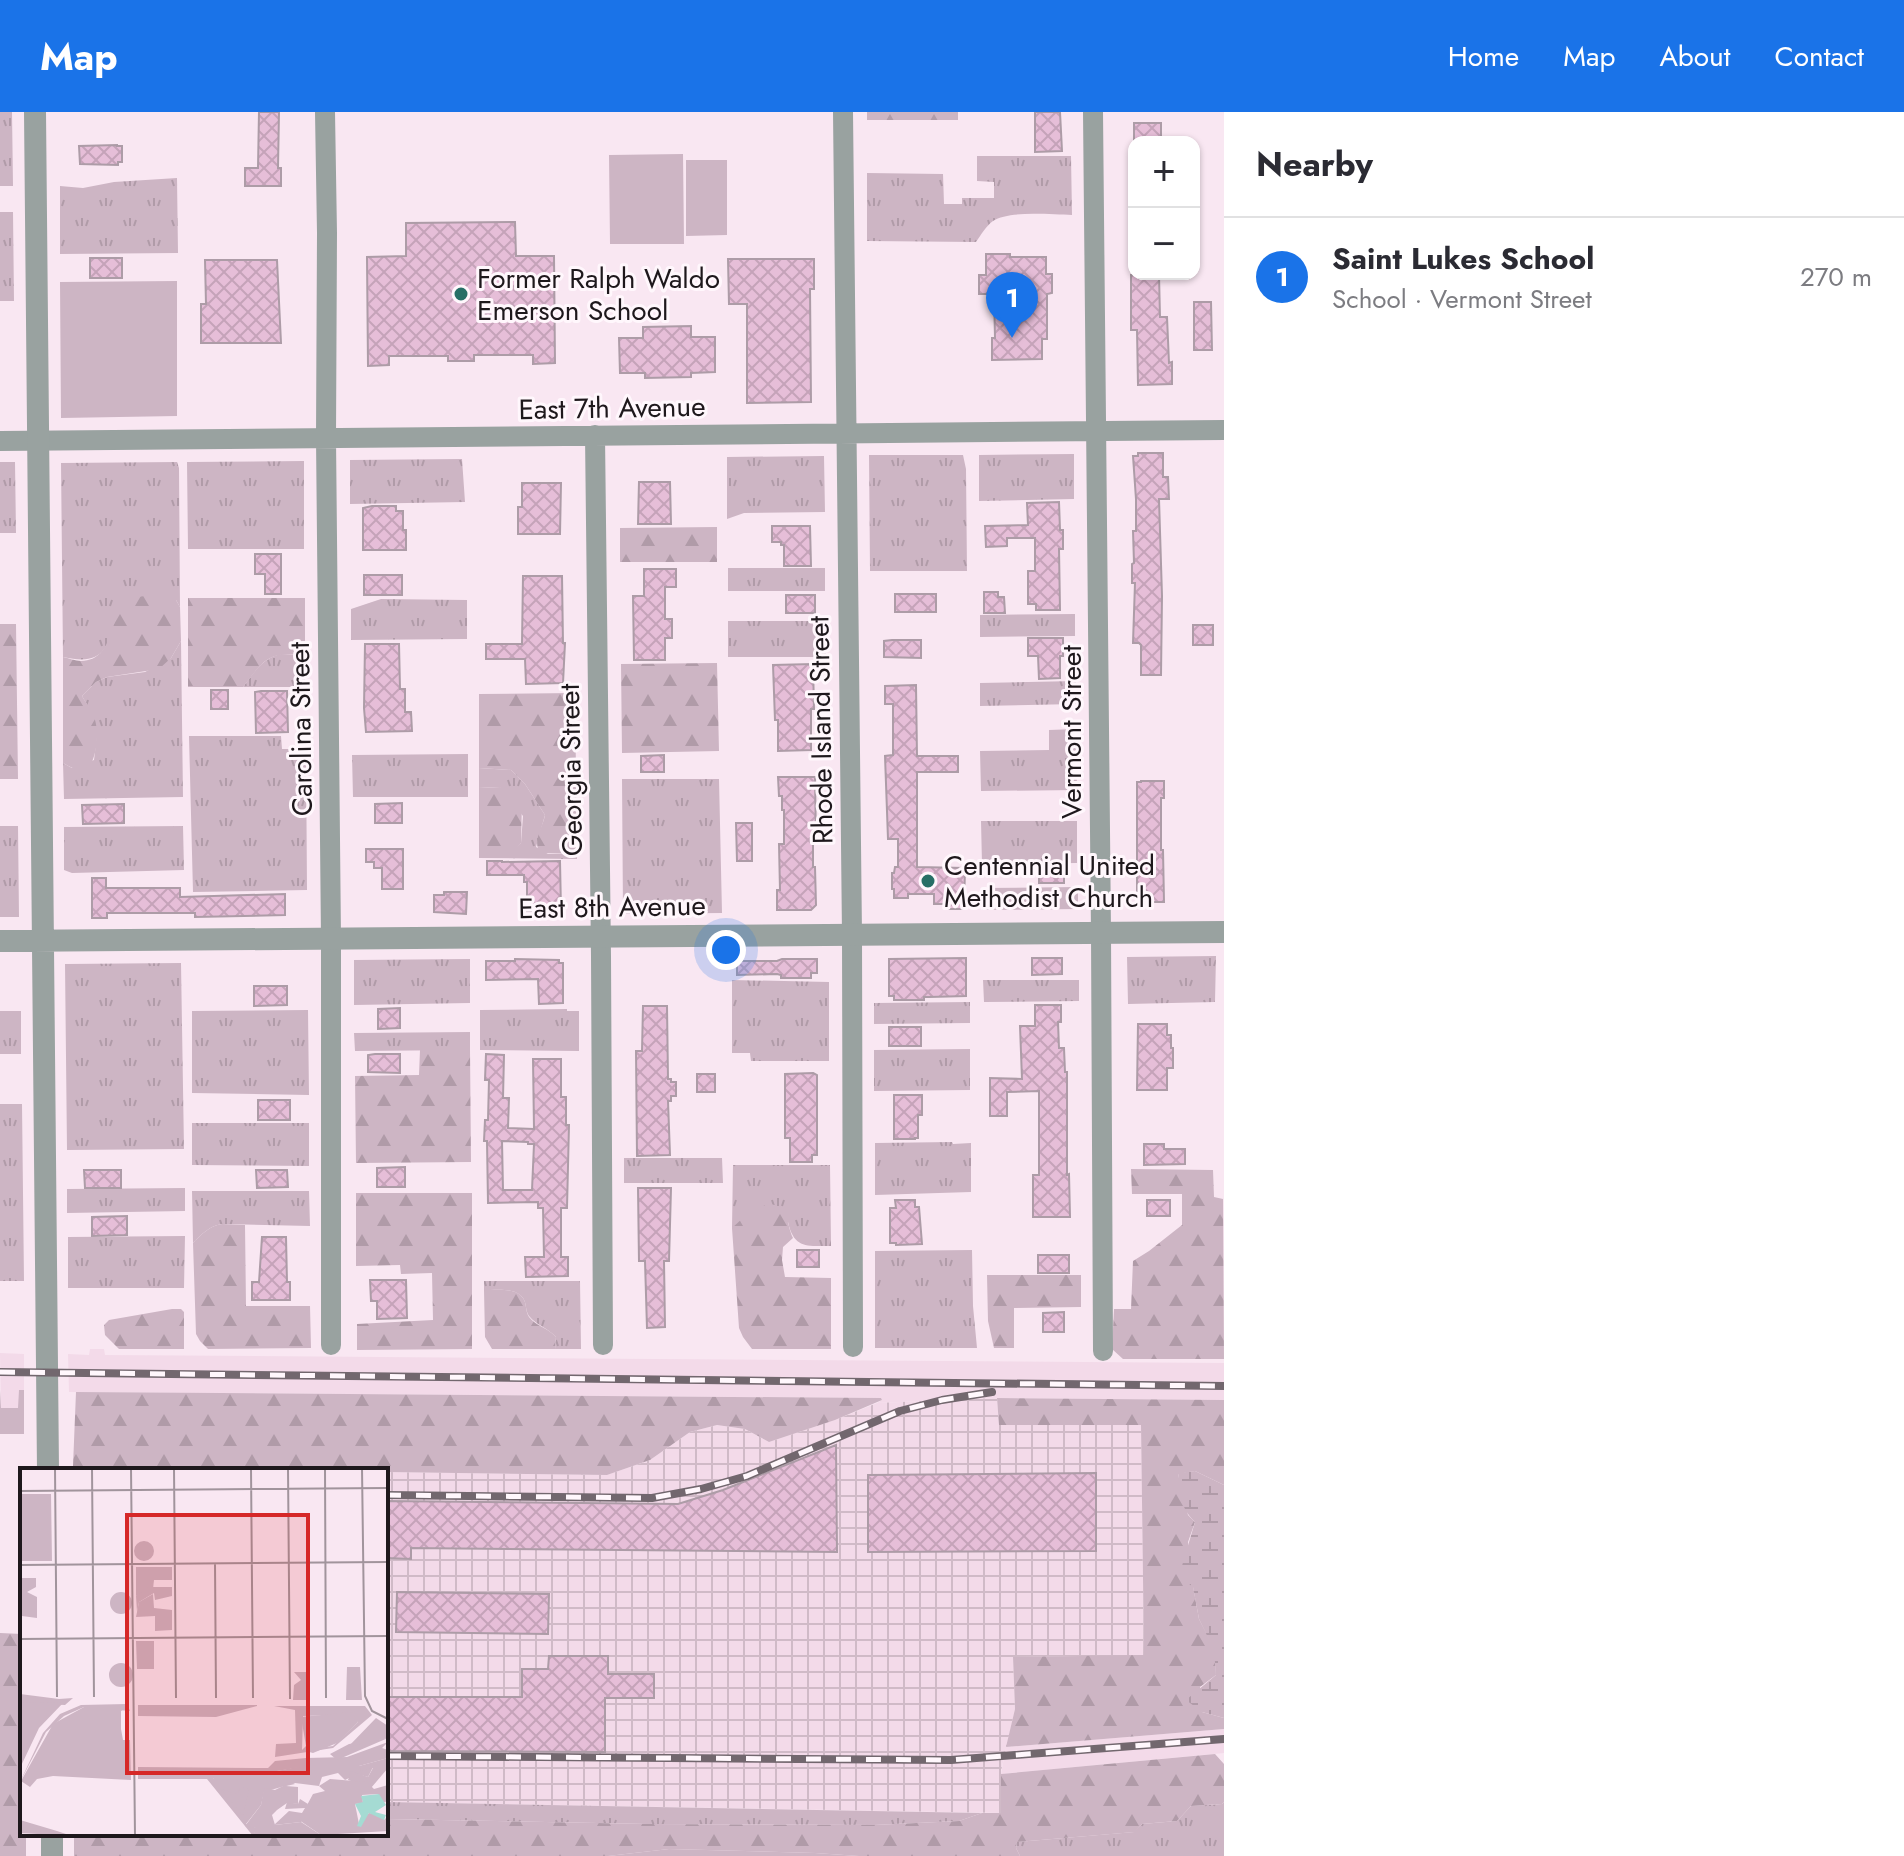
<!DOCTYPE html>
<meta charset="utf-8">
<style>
:root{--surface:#fff;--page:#f7f7f7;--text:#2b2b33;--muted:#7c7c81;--line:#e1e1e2;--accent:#1a73e8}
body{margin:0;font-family:Jost,sans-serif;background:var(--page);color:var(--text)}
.controls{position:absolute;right:24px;top:24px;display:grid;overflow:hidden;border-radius:16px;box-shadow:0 2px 6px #0004}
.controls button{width:72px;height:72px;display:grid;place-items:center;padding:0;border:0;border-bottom:2px solid var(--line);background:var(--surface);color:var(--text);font:40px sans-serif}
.you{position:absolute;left:726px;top:838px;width:28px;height:28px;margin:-20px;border:6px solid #fff;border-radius:50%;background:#1a73e8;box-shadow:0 0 0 12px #1a73e833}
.badge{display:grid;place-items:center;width:52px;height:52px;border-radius:50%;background:var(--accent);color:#fff;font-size:26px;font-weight:700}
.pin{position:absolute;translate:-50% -66px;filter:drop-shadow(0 2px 4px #0008)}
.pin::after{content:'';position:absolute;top:42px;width:28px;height:24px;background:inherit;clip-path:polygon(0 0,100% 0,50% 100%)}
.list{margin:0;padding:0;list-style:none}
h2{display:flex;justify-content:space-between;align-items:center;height:104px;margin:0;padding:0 32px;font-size:34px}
h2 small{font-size:26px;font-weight:400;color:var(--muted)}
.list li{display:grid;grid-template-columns:52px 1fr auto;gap:24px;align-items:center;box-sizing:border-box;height:120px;padding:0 32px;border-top:2px solid var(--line)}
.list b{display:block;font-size:30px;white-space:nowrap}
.list p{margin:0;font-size:26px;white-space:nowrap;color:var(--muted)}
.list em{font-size:26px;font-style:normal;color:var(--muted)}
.map{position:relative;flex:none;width:1224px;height:1744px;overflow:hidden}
header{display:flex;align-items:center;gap:48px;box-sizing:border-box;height:112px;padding:0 40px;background:var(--accent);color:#fff}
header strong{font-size:38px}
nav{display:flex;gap:44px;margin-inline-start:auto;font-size:28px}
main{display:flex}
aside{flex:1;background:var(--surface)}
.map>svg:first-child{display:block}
.built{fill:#f3dae9}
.industrial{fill:url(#industrial-grid)}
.grass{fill:url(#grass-tufts)}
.forest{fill:url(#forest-firs)}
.wetland{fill:url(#wetland-marsh)}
.park{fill:#cdb5c4}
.building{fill:url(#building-cross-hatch);stroke:#ad9ca7;stroke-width:2;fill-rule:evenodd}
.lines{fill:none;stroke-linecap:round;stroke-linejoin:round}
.minor{stroke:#99a2a0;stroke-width:20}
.tertiary{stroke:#99a2a0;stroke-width:22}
.rail-casing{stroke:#72676e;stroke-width:8}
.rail{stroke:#fff7fc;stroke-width:5;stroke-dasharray:15;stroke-linecap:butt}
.poi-dot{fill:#276f66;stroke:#fff7fc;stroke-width:3}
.labels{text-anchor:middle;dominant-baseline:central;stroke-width:6;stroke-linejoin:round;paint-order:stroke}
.poi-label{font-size:28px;fill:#1e181c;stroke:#fff7fc;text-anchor:start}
.street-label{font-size:28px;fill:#1e181c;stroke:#fff7fc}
.inset-road{fill:none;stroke:#a1949c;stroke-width:2}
.view{fill:#d62828;fill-opacity:0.15;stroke:#d62828;stroke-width:4}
.inset-edge{fill:none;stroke:#1e181c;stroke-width:4}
</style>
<header>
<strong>Map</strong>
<nav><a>Home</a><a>Map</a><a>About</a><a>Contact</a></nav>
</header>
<main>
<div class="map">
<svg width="1224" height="1744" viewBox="0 0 1224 1744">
<defs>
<pattern id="industrial-grid" width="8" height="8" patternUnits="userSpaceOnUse" patternTransform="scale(2)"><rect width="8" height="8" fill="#f3dae9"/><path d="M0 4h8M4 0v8" fill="none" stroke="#d0bac7"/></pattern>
<pattern id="grass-tufts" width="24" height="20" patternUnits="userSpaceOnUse" patternTransform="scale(2)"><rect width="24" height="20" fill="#cdb5c4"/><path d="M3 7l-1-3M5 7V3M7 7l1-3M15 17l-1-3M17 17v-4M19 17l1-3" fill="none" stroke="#b09ba8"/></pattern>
<pattern id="forest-firs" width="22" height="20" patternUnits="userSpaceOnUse" patternTransform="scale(2)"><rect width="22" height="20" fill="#cdb5c4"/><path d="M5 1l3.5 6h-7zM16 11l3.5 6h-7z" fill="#b09ba8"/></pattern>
<pattern id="wetland-marsh" width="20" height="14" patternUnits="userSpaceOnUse" patternTransform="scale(2)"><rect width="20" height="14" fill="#cdb5c4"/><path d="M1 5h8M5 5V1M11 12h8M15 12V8" fill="none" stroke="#b09ba8"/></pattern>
<pattern id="building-cross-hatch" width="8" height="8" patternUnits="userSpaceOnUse" patternTransform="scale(2)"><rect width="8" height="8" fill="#e6bed8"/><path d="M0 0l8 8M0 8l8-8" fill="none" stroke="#c5a3b9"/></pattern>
</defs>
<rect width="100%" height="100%" fill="#f9e7f2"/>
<path class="built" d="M90 1237H104L105 1243 1224 1251V1288L997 1286 877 1291 882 1288 881 1286 69 1280 68 1242 89 1243Z
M0 1241 24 1242V1278H19V1296H1Z
M1224 1617V1641L1001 1662 1006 1635Z"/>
<path class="industrial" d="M997 1286 999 1313H1141L1144 1544 1013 1545 1015 1597 1001 1659V1701L386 1690V1360L607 1363 650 1348 690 1320 717 1313 745 1317 769 1330 835 1308 877 1291Z"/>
<path class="grass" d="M0 0H12L13 74H0Z
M977 44H1071L1072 103C1052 103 1009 98 993 109 986 114 981 123 976 130L867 129V61L943 62 944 92H962V86H994V70L977 69Z
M177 66 178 141 60 142V74L83 76 114 70Z
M0 100H13L14 189H0Z
M1074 342V387L979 389V343Z
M869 343H963L966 357 967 459H870Z
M824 344 825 400 744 401 727 407V345Z
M462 347 465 390 350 392V348Z
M304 349V437H188L187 350Z
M0 350H15L16 421H0Z
M177 350 179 356 180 495 176 488 116 508C107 541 99 553 63 545L61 351Z
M728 456H825V479H728Z
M381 487 467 488V527L351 528V497Z
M1075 502V524L980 525V503Z
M728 509H825L826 545H728Z
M181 529 183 685 64 687 63 651 72 656 94 648C98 618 98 610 82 584L96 570 107 565 145 560 171 546Z
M281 542 305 543V575H243C254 561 262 546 281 542Z
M1076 569V592L980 594V571Z
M1076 617 1077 678 981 679 980 639 1049 638V618Z
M189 624H281L282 637H306L307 778 193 780Z
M468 642V685H353L352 643Z
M479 656 511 658 525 672 545 703 536 735 548 742H577V747L479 746V736H515L521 731 523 704 500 675 479 676Z
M622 667H719L722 801 623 802Z
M981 709H1077V751L982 752Z
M0 714H18L19 805H0Z
M183 714 184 758 72 761 64 758V715Z
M1078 775V797L982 798V776Z
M1216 844 1215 890 1128 892 1127 845Z
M470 847V891L354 893V848Z
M181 851 184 1037 67 1038 65 852Z
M732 868 829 870V949H751L750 941H732Z
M983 868H1079V889L984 890Z
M970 890V911L874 912V891Z
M567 897V899H579V939L480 938V898Z
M308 898 309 983 192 981V899Z
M0 899H21V942H0Z
M470 920V938L355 939 354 921Z
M970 937V978L874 979V938Z
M0 992H22L24 1169H0Z
M192 1011H309V1054L192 1053Z
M952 1030 953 1032 971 1031V1080L875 1083V1031Z
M624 1046H722L723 1071H624Z
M733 1053H830L831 1134C807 1134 794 1137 788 1110L732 1116Z
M185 1076V1099L67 1101V1077Z
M192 1079H309L310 1114 222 1112C209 1114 202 1122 193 1131Z
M185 1124 184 1176H68V1125Z
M972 1138 973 1194 977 1236H875V1139Z
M484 1169H580L581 1237H555L556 1225C548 1216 536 1213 529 1204 525 1198 527 1192 523 1186 515 1175 496 1178 484 1178Z
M0 1278 1 1296H18L19 1278H24V1322H0Z
M386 1690 982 1701 959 1709 874 1713 648 1712 386 1707Z
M1224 1690V1744H1020L1016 1736 1017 1730 1134 1720 1142 1712 1177 1709 1191 1694 1222 1692Z
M669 1737 815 1741 859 1744H608Z"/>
<path class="forest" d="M867 0H958V8H867Z
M717 415V450H620V416Z
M161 482 176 488 180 495 181 529 171 546 159 557 107 565 96 570 82 584C86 591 93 599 95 608 99 621 97 644 89 655 78 659 73 657 63 651V545C68 546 76 549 81 549 117 548 107 501 130 488 139 484 151 483 161 482Z
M188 486H305V543C267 540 265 547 243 575H188Z
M0 512H16L18 667H0Z
M717 551 719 639 622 641 621 552Z
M575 581 577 742 540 741C532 729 543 715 545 703L525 672 511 658 479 656V582Z
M500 675 513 678 522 688 521 731 515 737 479 736V676Z
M420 938H470L471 1050 356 1051 355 964 419 963Z
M1131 1057 1213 1058 1214 1085 1223 1087 1224 1247H1123L1112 1237 1114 1197H1131L1133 1149 1149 1139 1182 1113V1082H1132Z
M356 1081H472V1237L357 1238V1212L433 1208 432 1161 401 1162 400 1153 356 1154Z
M769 1092C789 1093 786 1111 793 1126L783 1135 782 1148 785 1165 831 1166V1237H752L743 1225 739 1216 732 1116C744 1105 753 1097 769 1092Z
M222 1112 245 1113 246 1194H310L311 1236 208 1237 200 1229 196 1222 193 1131C202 1122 209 1114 222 1112Z
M987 1163H1081V1195L1014 1196V1236H994L988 1209Z
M484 1178C496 1178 516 1175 523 1186 527 1192 525 1198 529 1205 536 1214 548 1216 556 1225L555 1237H492L485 1225Z
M172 1197H181L184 1200V1237H119L105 1223 104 1213 109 1208Z
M76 1280 881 1286 882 1288 835 1308 769 1330 745 1317 717 1313 690 1320 650 1348 607 1363 386 1360V1358L73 1354Z
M997 1286 1224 1288V1373L1195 1359 1178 1362 1188 1403 1195 1410 1188 1430 1193 1474 1199 1507 1215 1538 1216 1563 1200 1575 1202 1600 1224 1606V1617L1006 1635 1015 1597 1013 1545 1144 1543 1141 1313H999Z
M0 1521 22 1522V1722H26V1744H0Z
M1215 1642 1224 1652V1690L1222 1692 1191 1694 1177 1709 1142 1712 1135 1720 1017 1730 1016 1736 1020 1744H859L815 1741 669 1737 608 1744H74V1722H386V1707L648 1712 874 1713 959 1709 982 1701H1001V1662Z"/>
<path class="wetland" d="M1195 1359 1224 1373V1606L1202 1600 1186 1588 1216 1563 1214 1538 1199 1507 1193 1475 1179 1464 1195 1410C1179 1394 1181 1383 1178 1361Z"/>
<path class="park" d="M683 42 684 132H610L609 43Z
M686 48H727V123L686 124Z
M177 169V304L61 306 60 170Z"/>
<path class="building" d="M259 0H279L278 56H281V74H245V56H258Z
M1035 0H1060L1062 39 1035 40Z
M1134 11H1161V30H1134Z
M117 33V34H122V50H118V53L80 52 79 34Z
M515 110 516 144H554L555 251 533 252V243H474V249H448V244H389V253L368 254 367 145 406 144V111Z
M986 142H1010V145H1046V162H1052V181L1047 182V227H1042V247L992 248V226H995L994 182H979V163H986Z
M90 146H122V166H90Z
M728 147H814V177H810L811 290 747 291V192H729Z
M205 148H277L281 231H201V192H206Z
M1131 163H1159L1160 205H1167L1169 251 1172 250V272L1138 273 1137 218H1131Z
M1194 190H1211L1212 238H1194Z
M691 214V225H715V260L691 261V265L645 266V261H620L619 226H643V215Z
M1138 341H1163V365H1168L1169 387H1159L1162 484 1161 563H1141V533L1139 531H1133L1135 471H1132V452L1134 451 1133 419H1136V387L1133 344H1138Z
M639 370H670L671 412H638Z
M522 371H561L560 422H518V395H522Z
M1059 390 1060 418H1063V437H1059L1060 498H1036V492H1028V459H1035V426H1007V434L986 435 985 414 1028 413 1027 391Z
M372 394H396V399H403V418H406V438H363V396Z
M772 414H810L811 454H784V433H781V430H772Z
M255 442H281V482H265V462H255Z
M644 457H676V475H665V507H672V526H665V548H634L633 484H644Z
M364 463H402V483H364Z
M523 464H562L563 531H565L563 571 526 572 525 547H486V532H522Z
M984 480H998V485H1004L1005 501H984Z
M895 482H936V500H895Z
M786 483H815V501H786Z
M1193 513H1213V533H1193Z
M1028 526H1063V544H1060V566L1039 567 1038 544H1028Z
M892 528H921V546L884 545V529Z
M365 532H399L400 577H405V600H411L412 619 366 620 364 596Z
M813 552 814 597H811V638L778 639V608H775L773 553Z
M916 573 917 644H958V660H917V755L965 756 964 797H946V792H934V782H908V786H894V777H892V761H894L895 755H898V727H888L885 644 893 643V592H885V574Z
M211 578H228V597H211Z
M261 579H287L288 620 256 621 255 580Z
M664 643V660H641V644Z
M778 665H815L816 730H813V755H815L816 793 811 798H777V778H780L779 732H784V698H782V684H779Z
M1141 669H1164V686H1161V738H1163L1164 790H1142V788H1137V670H1141Z
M402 691V711H375V692Z
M124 692V711L83 712 82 693Z
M736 711H752V749H737Z
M366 737H403V777H382V756H374V750H366Z
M487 749H502V750L560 749 561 798 527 799V770H524V763H487Z
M1039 754H1064V771H1039Z
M92 766H106V776H180V785L285 782V803L195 805V801H107V806H92Z
M444 780H467L466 802 434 800V783H444Z
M966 846V884L929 885H924V888H894V884H889V847Z
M1032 846H1062V862L1032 863Z
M515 847 559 848V851H563V891L539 892 538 867 486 868V849H515Z
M782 847H817V861H811V866H781V863L777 862 737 863V849H777Z
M254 874H287V893L254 894Z
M1035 893H1061V910H1058L1059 936H1064L1065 960H1067V1063L1069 1062 1070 1105H1033V1063H1039V979L1007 980V1004H990V966L1022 967 1020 914H1035Z
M643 894H667L668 967H671V970H676V984H671V989H668L670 1043 637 1044 636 939H642Z
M400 896V916L378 917V897Z
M1138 912H1167V923H1171V936H1173V956H1167V978H1137Z
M889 915H921V934H889Z
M375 942H400V961L368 960V943Z
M486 942 504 943 503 986H509L508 1016 534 1017 533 947H561V985H566V1013H569L567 1096H561V1145H568V1164L526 1165 525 1145H544L543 1096H538V1090L488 1091 487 1029H484L485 1008H488L489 968H485ZM502 1029 528 1030V1032H534L532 1078H503Z
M813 961 817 963V1043H812V1050H790V1026H785V962Z
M697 962H715V980H697Z
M894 983H922V1003H918V1026H915V1027H894Z
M258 988H290V1008H258Z
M1144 1032H1164V1037H1185V1052L1144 1053Z
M405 1055V1075H377V1056Z
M84 1058H121V1076H85Z
M256 1058H287L288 1075 257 1076Z
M638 1076H671L669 1149H664L665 1215 647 1216 645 1149H639Z
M895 1088H915V1095H919L922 1132 896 1133V1131H890V1096H896Z
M1147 1088H1170V1104H1147Z
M127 1104V1123L92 1124V1105Z
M262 1125H286L287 1170H290V1188H252V1170H259Z
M797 1138H819V1155H797Z
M1038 1143H1069V1161H1038Z
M370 1168H406L407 1206 377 1207V1189H371Z
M1064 1200V1220H1043V1201Z
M836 1333 837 1440 411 1436V1447L386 1446V1389L678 1392 723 1378Z
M1096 1361V1439L868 1440V1363Z
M397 1480 549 1482 548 1522 396 1520Z
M549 1544H608V1562H654V1586H605V1640L386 1639V1585H522V1557H548Z"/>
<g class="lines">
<path class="minor" d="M325 0 327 121 326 326 331 827V1233
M843 0 852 823 853 1235
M1093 0 1101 821 1103 1239
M595 323 601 844 603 1233
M0 329 1224 318"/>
<path class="tertiary" d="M35 0 48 1358
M0 829 1224 820
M52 1722V1744"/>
<g class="rail-casing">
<path id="rail" d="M0 1260 1224 1274
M386 1383 652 1386 701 1377 747 1364 900 1299 942 1288 992 1280
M386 1644 951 1648 1224 1627"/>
</g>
<use href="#rail" class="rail"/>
</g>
<g class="poi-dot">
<circle cx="461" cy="182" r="8"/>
<circle cx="928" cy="769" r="8"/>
</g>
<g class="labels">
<g class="poi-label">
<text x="477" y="166">Former Ralph Waldo<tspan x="477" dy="32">Emerson School</tspan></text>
<text x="944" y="753">Centennial United<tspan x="944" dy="32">Methodist Church</tspan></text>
</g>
<g class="street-label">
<text transform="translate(612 296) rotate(-1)">East 7th Avenue</text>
<text transform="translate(301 617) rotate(-91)">Carolina Street</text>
<text transform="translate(821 618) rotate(-91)">Rhode Island Street</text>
<text transform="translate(1071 620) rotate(-90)">Vermont Street</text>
<text transform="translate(571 658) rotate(-91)">Georgia Street</text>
<text transform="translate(612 795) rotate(-1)">East 8th Avenue</text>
</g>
</g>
<g transform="translate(20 1356)">
<rect width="368" height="368" fill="#f9e7f2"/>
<path d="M116 99H152V112H134L133 121 116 128ZM133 126 134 140 152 142V162L135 163V148L116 149 119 134ZM116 173H134V201H117ZM89 207a12 12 0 1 1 24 0a12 12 0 1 1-24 0ZM327 199H340L342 232H326ZM0 226 39 231 53 230 45 237 0 235ZM107 236 110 243 64 239 44 248 26 264 0 314 23 265 40 246 61 237ZM368 274 362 280 368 282V290L339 298 353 299 348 309 337 306 325 312 318 305 302 309 299 318 275 315 244 324 241 337 226 356 237 360 233 368 187 311H194L189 305 206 304 258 309 257 303 287 297 286 290 327 289ZM280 331 288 336 281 354 254 357 269 343 282 345 285 340 265 341 267 334 278 336Z" fill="#cdb5c4"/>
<path d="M2 110H16V119L7 124 17 129V150L2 148ZM128 119H152V128L135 132 134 125 119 134 117 144 116 128ZM90 135a11 11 0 1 1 22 0a11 11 0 1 1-22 0ZM274 204H286L288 232H273L274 217 281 212ZM44 234 19 260 0 300V235ZM118 237H237V238L196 249 118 248ZM254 238H345L352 247 313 280 255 289 256 276 276 275 275 242ZM320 247 338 254 313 278 282 282 283 248ZM64 239H107L101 243V261L103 272H110L111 312 33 308 17 311 10 319 1 313 33 256ZM368 270 317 292 310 286 329 276ZM286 290 287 298 257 303 259 309 216 311 238 307 206 304 191 305 194 311H118V299L248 300 255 293ZM368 290V300L351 320 328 312 331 303 348 309 353 300 341 303 339 298ZM271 314 275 316 266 318 278 319V336L267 335 257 342 252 347 255 357 281 354 301 367 233 368 236 360 225 358 241 337 244 320 255 322ZM221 319 229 321 223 348 201 321 217 326ZM0 352 37 363 52 368 0 365Z" fill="#cdb5c4" fill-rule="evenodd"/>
<path d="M332 244 338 254 317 275 293 285 282 282 286 278 281 249ZM356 250 368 258V270L328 279ZM310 311 347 314 354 321 368 317V338L367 333 361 336 358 326 342 327 343 335 335 336 339 356 349 345 363 347 364 352 368 348V363L301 367 279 352 293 326 305 323 299 318Z" fill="#cdb5c4"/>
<path d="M0 26H31L32 93H0ZM114 83a10 10 0 1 1 20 0a10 10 0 1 1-20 0Z" fill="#cdb5c4"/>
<path d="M359 326 366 337 355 344 366 347 364 352 349 345 341 359 337 358 341 348 335 336 343 334 341 328Z" fill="#a5dbd3"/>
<path class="inset-road" d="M35 0 37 229M72 0 74 229M111 0 115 368M154 0 156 230M231 0 233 230M268 0 270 231M305 0 306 230M342 0 345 228 352 243 368 251M0 23 368 20M195 95 196 230M0 97 368 94M0 171 368 168"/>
<path class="view" d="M107 47H288V305H107Z"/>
<rect width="368" height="368" class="inset-edge"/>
</g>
</svg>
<div class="controls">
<button>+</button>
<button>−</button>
</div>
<div class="you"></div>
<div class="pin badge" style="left:1012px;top:226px">1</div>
</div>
<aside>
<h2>Nearby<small></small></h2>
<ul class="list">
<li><span class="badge">1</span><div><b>Saint Lukes School</b><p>School · Vermont Street</p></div><em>270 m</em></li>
</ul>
</aside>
</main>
